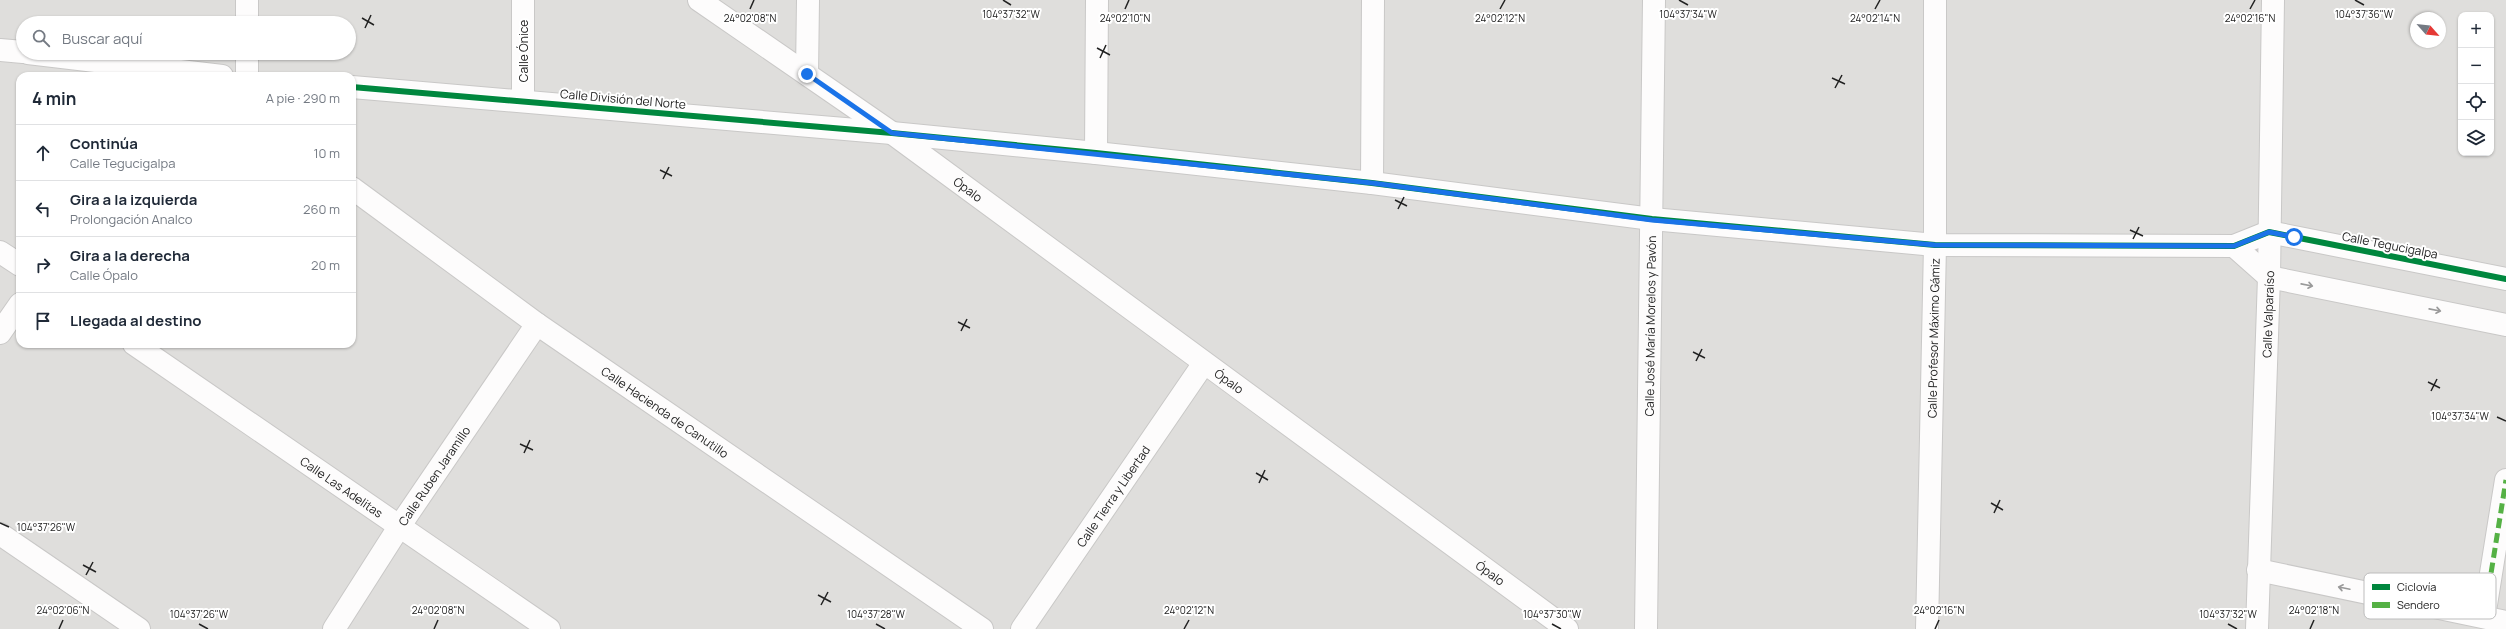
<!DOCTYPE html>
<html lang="es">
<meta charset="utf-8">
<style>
:root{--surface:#fff;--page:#f6f6f7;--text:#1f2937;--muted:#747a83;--line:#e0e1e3}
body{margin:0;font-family:Manrope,sans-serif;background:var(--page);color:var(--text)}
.controls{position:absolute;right:12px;top:12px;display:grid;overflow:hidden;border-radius:8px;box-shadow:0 1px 3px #0004}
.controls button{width:36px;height:36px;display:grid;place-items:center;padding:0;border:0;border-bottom:1px solid var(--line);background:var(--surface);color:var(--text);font:20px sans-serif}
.compass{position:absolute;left:2410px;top:12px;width:36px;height:36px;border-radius:50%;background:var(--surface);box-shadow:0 1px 3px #0004;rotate:117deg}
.stop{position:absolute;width:12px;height:12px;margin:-9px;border:3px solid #1a73e8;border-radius:50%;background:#fff}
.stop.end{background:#1a73e8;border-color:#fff;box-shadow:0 1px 4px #0008}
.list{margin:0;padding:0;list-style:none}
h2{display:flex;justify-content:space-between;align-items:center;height:52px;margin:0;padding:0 16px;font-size:17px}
h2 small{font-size:13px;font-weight:400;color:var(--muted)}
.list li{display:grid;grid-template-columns:26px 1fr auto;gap:12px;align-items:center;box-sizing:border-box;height:56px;padding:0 16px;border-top:1px solid var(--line)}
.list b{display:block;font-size:15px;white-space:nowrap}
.list p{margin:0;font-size:13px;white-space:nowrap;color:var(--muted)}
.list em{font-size:13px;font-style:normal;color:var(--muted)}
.icon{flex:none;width:22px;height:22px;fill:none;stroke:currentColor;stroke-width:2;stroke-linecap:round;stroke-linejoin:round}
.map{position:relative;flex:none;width:2506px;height:629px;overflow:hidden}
.search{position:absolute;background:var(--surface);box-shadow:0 1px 3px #0004;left:16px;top:16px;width:340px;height:44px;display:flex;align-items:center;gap:10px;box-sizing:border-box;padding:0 14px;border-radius:22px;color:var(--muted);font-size:15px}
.panel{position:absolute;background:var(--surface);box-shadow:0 1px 3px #0004;left:16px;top:72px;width:340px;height:276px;border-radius:12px}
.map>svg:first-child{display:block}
.residential{fill:#dfdedc;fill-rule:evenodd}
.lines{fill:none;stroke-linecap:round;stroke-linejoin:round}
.pedestrian-casing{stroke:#c9c8c7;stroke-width:24}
.minor-casing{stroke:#c9c8c7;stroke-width:24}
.tertiary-casing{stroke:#c9c8c7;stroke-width:24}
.pedestrian{stroke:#fdfcfc;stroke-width:22}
.minor{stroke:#fdfcfc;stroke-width:22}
.tertiary{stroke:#fdfcfc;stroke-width:22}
.quiet{stroke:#55b145;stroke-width:5;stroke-dasharray:10 5;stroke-linecap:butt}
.cycleway-casing{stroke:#fff;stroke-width:8}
.cycleway{stroke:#00873e;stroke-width:6}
.oneway{stroke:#9a9a9a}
.route{stroke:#1a73e8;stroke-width:5}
.ticks{fill:none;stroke:#222;stroke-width:1.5}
.labels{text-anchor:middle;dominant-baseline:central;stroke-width:4;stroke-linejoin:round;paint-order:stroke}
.street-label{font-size:12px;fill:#222;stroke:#fff}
.key{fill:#fff;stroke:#bdbdbd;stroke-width:1}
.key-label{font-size:11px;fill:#222}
.ticks-label{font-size:10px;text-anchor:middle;fill:#222;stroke:#fff;stroke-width:4;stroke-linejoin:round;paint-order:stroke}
</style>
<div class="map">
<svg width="2506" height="629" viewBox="0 0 2506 629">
<rect width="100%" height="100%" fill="#f0eeeb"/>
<path class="residential" d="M0 0H2506V629H0ZM2461 15H2491V153H2461ZM2416 18H2440V42H2416ZM23 23H349V53H23ZM20 76H352V344H20Z"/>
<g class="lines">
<g class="pedestrian-casing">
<path id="pedestrian" d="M2484 617 2506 480"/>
</g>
<g class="minor-casing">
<g id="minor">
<path d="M247 0V23"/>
<path d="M523 0V101"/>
<path id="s1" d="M699 0 892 133 1567 629"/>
<path d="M247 53V76"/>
<path d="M807 74 808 0"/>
<path d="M1096 153 1097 0"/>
<path d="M1372 183 1373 0"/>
<path id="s2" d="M352 188 537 324 982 629"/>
<path d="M2269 232 2506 279"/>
<path d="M0 252 20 265"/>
<path d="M2269 277 2506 325"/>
<path d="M0 333 20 304"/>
<path id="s3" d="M134 344 549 629"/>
<path d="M0 534 139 629"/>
<path d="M2258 570 2506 622"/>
<path id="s4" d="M334 629 399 527 537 324"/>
<path id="s5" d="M1022 629 1204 363"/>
<path id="s6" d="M1646 629 1654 0"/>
<path id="s7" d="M1927 629 1935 245V0"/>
</g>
</g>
<g class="tertiary-casing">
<g id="tertiary">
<path d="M0 50 23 52"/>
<path d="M28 53 222 76"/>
<path d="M352 87 892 133 1096 153 1372 183 1652 219 1935 245 2234 246 2269 232"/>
<path d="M2234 246 2269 277"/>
<path id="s8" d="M2257 629 2269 277 2273 0"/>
</g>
</g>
<use href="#pedestrian" class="pedestrian"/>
<use href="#minor" class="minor"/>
<use href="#tertiary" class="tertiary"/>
<path class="quiet" d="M2484 617 2506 480"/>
<g class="cycleway-casing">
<path id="cycleway" d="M352 87 892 133 1096 153 1372 183 1652 219 1935 245 2234 246 2269 232 2506 279"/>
</g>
<use href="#cycleway" class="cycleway"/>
</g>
<defs><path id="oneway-shaft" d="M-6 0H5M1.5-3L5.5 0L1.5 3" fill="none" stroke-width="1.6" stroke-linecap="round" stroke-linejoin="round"/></defs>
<g class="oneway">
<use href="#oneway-shaft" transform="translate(2307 285) rotate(11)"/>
<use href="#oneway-shaft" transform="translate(2435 310) rotate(11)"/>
<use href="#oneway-shaft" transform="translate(2344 588) rotate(-168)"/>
</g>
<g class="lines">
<path class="route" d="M807 74 892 133 1372 183 1652 220 1935 245 2234 246 2269 232 2294 237"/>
</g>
<path class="ticks" d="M1003 0 1011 5M1679 0 1688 5M2355 0 2364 5M750 9 754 0M1125 9 1129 0M1500 9 1505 0M1875 9 1880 0M2250 9 2255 0M362 18 374 25M365 28 371 15M1097 48 1110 55M1100 58 1106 45M1832 78 1845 84M1835 88 1842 75M660 170 672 176M663 179 669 167M1395 200 1407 206M1398 209 1404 197M2130 230 2143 236M2133 239 2139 227M958 322 970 328M961 331 967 319M1693 352 1705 358M1696 361 1702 349M2428 382 2440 388M2431 391 2437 379M2497 417 2506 421M520 444 533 450M524 453 530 440M1256 473 1268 480M1259 483 1265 470M1991 503 2003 510M1994 513 2000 500M0 523 9 527M83 565 96 572M86 575 93 562M818 595 831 602M821 605 828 592M199 624 208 629M876 624 885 629M1552 624 1561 629M2228 624 2237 629M59 629 63 620M434 629 438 620M1184 629 1189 620M1935 629 1939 620M2310 629 2314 620"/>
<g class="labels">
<g class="street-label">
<text transform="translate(523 51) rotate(-90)">Calle Ónice</text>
<text transform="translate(623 99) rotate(5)">Calle División del Norte</text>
<text stroke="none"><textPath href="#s1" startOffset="329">Ópalo</textPath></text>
<text transform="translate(2390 245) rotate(11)">Calle Tegucigalpa</text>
<text stroke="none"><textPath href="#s8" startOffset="315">Calle Valparaíso</textPath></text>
<text stroke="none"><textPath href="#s6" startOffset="303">Calle José María Morelos y Pavón</textPath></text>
<text stroke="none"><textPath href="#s7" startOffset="291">Calle Profesor Máximo Gámiz</textPath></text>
<text stroke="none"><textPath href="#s1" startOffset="653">Ópalo</textPath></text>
<text stroke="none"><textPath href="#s2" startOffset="385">Calle Hacienda de Canutillo</textPath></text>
<text stroke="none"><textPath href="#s4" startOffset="183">Calle Ruben Jaramillo</textPath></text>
<text stroke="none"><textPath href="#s3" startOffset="252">Calle Las Adelitas</textPath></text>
<text stroke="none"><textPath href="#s5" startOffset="161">Calle Tierra y Libertad</textPath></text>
<text stroke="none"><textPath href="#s1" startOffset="977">Ópalo</textPath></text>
</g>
</g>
<rect x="2364" y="573" width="132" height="46" rx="6" class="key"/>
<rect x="2372" y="584" width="18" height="6" fill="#00873e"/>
<rect x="2372" y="602" width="18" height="6" fill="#55b145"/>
<g class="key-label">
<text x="2397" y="591">Ciclovía</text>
<text x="2397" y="609">Sendero</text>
</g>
<g class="ticks-label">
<text x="1011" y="18">104°37'32"W</text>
<text x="1688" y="18">104°37'34"W</text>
<text x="2364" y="18">104°37'36"W</text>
<text x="750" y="22">24°02'08"N</text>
<text x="1125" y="22">24°02'10"N</text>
<text x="1500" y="22">24°02'12"N</text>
<text x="1875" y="22">24°02'14"N</text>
<text x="2250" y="22">24°02'16"N</text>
<text x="2460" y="420">104°37'34"W</text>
<text x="46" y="531">104°37'26"W</text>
<text x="63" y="614">24°02'06"N</text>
<text x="438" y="614">24°02'08"N</text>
<text x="1189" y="614">24°02'12"N</text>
<text x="1939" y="614">24°02'16"N</text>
<text x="2314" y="614">24°02'18"N</text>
<text x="199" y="618">104°37'26"W</text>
<text x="876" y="618">104°37'28"W</text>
<text x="1552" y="618">104°37'30"W</text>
<text x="2228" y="618">104°37'32"W</text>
</g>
</svg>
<div class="controls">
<button>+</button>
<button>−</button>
<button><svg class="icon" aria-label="locate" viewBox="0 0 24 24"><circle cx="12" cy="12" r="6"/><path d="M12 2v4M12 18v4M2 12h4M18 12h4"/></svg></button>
<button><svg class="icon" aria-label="layers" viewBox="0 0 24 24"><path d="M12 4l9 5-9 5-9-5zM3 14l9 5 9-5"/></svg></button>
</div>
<svg class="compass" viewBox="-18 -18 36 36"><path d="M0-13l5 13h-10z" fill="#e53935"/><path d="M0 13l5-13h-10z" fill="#747a83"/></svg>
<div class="stop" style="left:2294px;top:237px"></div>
<div class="stop end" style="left:807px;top:74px"></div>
<div class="search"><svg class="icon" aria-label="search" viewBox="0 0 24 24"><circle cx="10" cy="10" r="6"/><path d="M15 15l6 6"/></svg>Buscar aquí</div>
<section class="panel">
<h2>4 min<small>A pie · 290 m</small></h2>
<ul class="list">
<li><svg class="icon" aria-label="ahead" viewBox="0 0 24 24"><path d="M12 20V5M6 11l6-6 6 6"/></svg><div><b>Continúa</b><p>Calle Tegucigalpa</p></div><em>10 m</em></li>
<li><svg class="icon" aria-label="left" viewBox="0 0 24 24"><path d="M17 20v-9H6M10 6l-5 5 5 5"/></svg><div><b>Gira a la izquierda</b><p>Prolongación Analco</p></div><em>260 m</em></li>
<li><svg class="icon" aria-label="right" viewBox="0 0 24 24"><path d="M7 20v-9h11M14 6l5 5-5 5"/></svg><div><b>Gira a la derecha</b><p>Calle Ópalo</p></div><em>20 m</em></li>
<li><svg class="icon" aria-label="arrive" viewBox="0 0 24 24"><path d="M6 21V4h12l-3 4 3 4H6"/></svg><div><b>Llegada al destino</b></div></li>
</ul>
</section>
</div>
